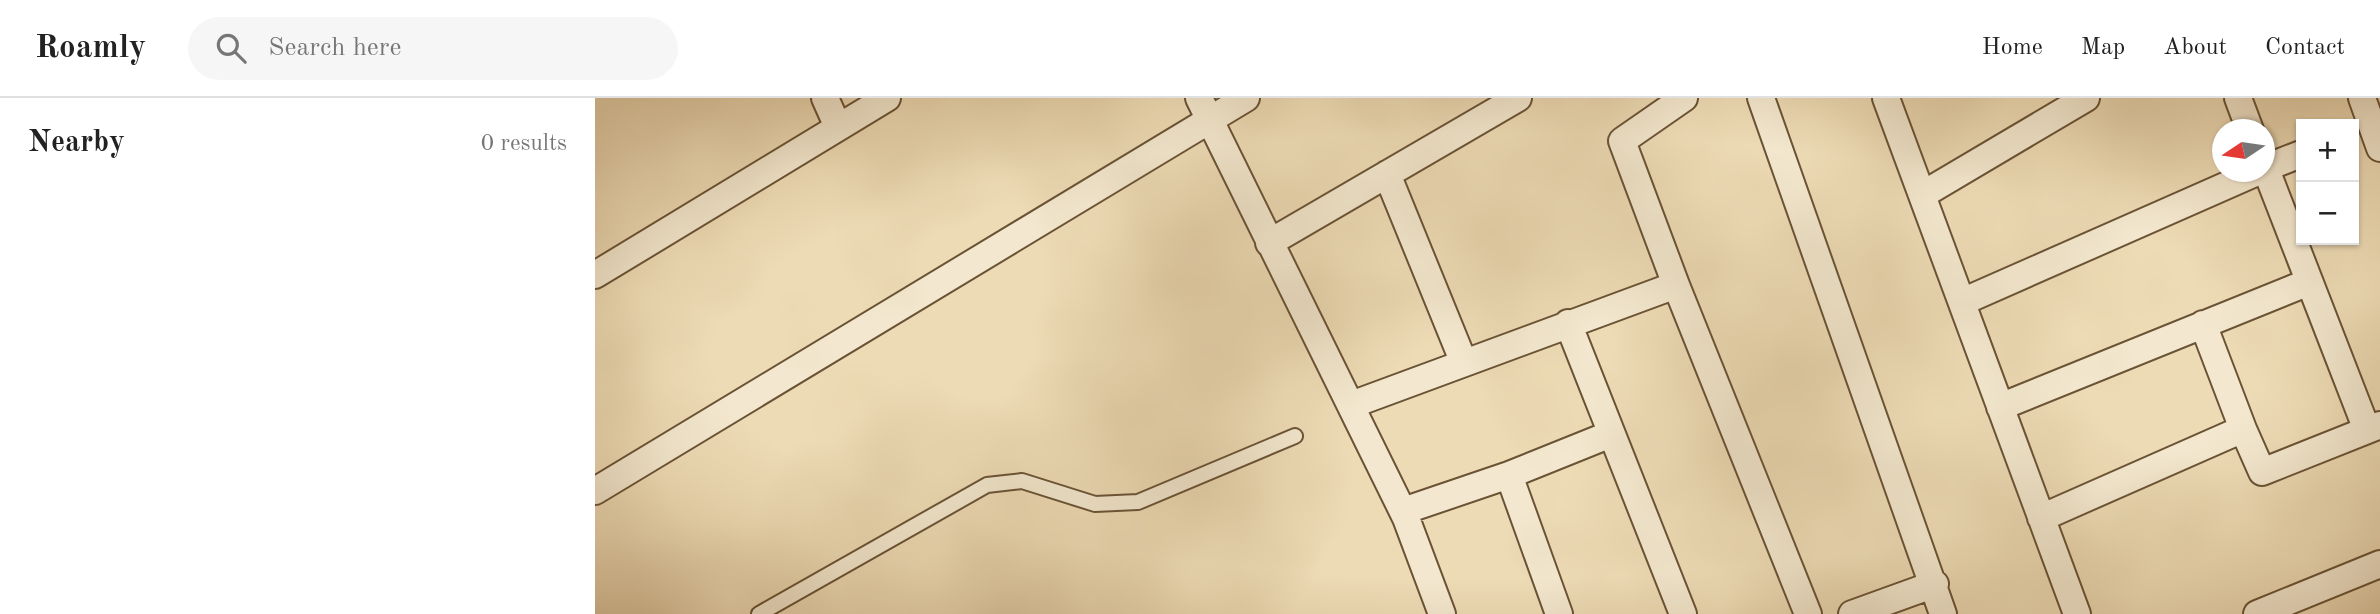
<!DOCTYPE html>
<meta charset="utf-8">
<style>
:root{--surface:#fff;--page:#f6f6f6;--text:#222;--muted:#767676;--line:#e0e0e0}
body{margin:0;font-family:"Old Standard TT",serif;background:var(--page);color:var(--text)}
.controls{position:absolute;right:21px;top:21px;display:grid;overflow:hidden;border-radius:0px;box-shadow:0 2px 5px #0004}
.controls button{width:63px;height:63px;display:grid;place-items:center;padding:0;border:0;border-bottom:2px solid var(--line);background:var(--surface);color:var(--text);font:35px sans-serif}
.compass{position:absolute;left:1617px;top:21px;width:63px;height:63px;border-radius:50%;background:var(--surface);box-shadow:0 2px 5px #0004;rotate:257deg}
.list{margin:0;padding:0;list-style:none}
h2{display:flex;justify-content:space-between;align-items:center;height:91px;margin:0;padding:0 28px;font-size:30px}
h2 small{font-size:23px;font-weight:400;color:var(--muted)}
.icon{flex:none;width:38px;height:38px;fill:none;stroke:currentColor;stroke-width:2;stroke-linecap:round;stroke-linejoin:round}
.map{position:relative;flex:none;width:1785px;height:516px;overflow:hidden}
header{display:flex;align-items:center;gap:42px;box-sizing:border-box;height:98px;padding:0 35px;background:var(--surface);border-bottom:2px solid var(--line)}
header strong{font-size:33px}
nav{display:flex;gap:38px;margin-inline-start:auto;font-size:24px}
.search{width:490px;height:63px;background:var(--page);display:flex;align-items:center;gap:18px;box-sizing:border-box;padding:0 24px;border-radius:38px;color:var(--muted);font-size:26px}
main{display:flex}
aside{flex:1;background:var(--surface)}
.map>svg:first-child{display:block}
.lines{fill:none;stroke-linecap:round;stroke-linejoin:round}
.lane-casing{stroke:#6a5335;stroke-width:18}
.street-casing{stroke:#6a5335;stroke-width:30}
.lane{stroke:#f3e8cf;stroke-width:14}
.street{stroke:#f3e8cf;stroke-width:26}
</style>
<header>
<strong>Roamly</strong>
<div class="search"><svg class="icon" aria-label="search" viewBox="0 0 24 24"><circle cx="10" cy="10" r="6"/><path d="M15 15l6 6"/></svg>Search here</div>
<nav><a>Home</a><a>Map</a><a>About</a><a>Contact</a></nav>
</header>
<main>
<aside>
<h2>Nearby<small>0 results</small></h2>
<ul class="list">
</ul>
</aside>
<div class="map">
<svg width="1785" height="516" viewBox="0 0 1785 516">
<rect width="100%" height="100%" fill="#eddbb5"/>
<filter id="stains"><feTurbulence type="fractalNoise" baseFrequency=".00286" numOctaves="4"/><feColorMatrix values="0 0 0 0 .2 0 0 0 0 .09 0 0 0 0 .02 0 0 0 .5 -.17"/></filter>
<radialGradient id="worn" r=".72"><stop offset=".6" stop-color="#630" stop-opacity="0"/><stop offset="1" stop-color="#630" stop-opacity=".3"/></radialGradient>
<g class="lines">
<g class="lane-casing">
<path id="lane" d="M164 516 392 387 427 383 500 406 543 404 700 338"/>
</g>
<g class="street-casing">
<path id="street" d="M230 0 243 29
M604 0 811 420 847 516
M1089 0 1027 43 1081 187 1213 516
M1166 0 1348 516
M1291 0 1482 516
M1643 0 1655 32
M1767 0 1785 50
M1670 69 1772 332
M1670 70 1706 56
M792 76 869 265
M1327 97 1491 0
M674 145 923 0
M0 177 292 0
M1367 204 1662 74
M973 225 1088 516
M1608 226 1648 331
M756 307 1081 187
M1405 309 1714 184
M914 377 964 516
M0 393 651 0
M808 413 914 377 1016 336
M1446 420 1648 331 1667 374 1785 327
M1257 516 1340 486
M1662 516 1785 466"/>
</g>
<use href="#lane" class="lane"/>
<use href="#street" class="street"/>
</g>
<rect width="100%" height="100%" filter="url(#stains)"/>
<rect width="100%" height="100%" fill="url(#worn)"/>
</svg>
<div class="controls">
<button>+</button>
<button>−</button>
</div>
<svg class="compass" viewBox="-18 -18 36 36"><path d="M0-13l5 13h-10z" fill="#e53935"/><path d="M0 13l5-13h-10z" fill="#767676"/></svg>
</div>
</main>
